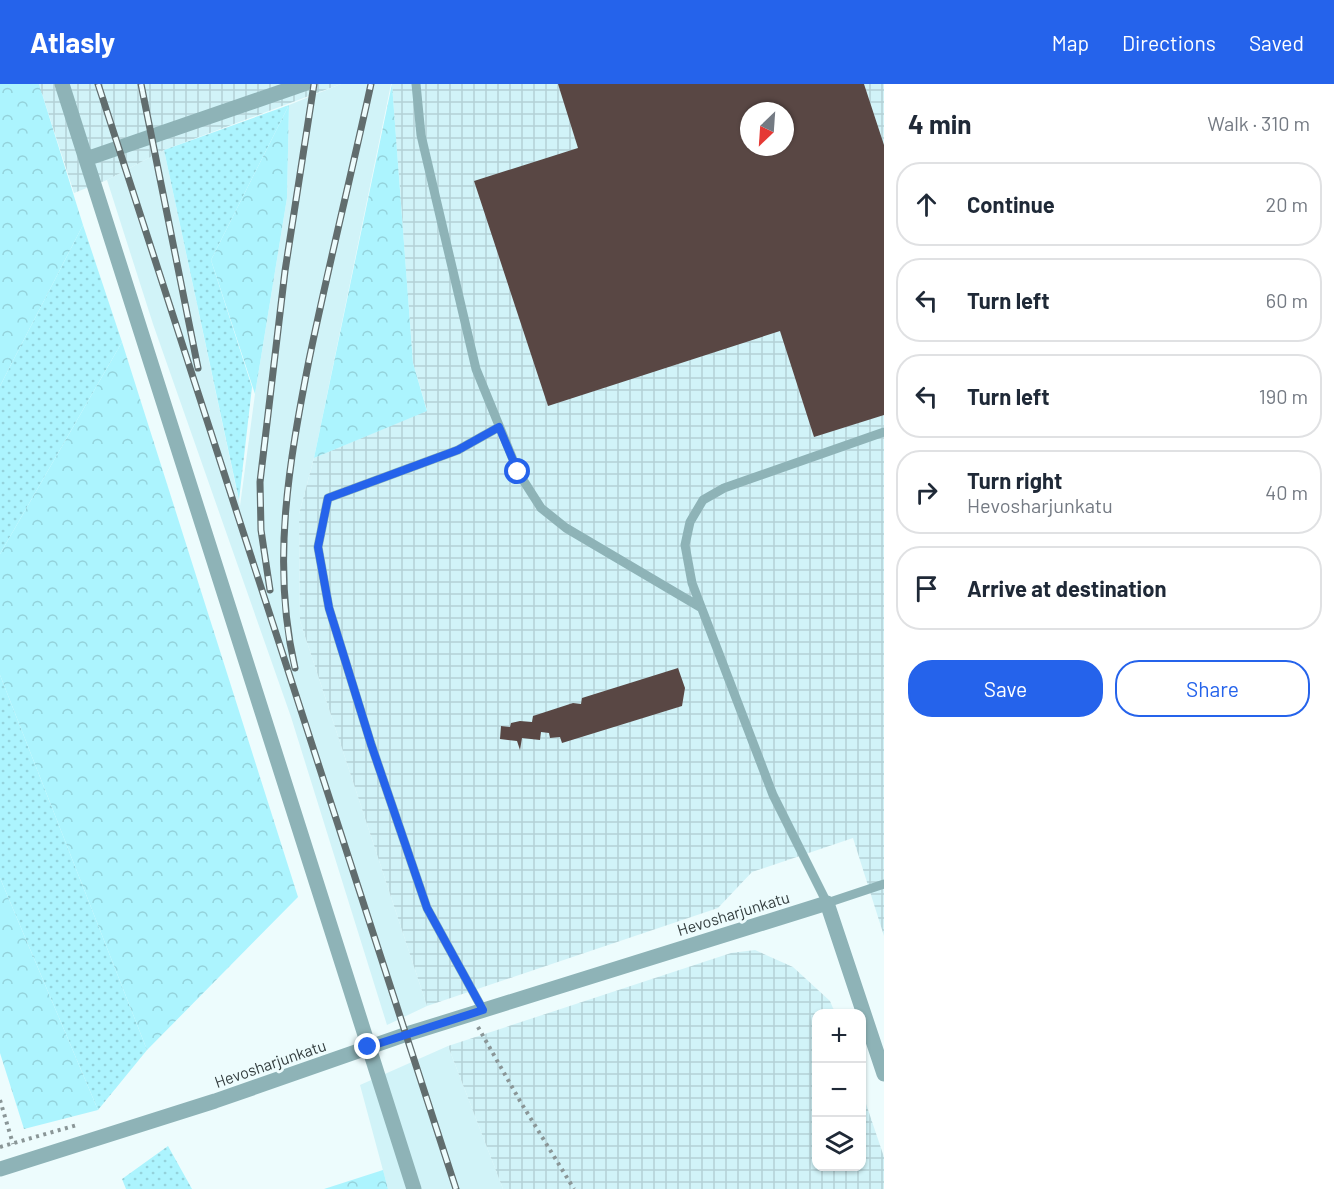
<!DOCTYPE html>
<meta charset="utf-8">
<style>
:root{--surface:#fff;--page:#f6f6f7;--text:#1f2937;--muted:#747a83;--line:#e0e1e3;--accent:#2563eb}
body{margin:0;font-family:Barlow,sans-serif;background:var(--page);color:var(--text)}
.controls{position:absolute;right:18px;bottom:18px;display:grid;overflow:hidden;border-radius:12px;box-shadow:0 2px 4px #0004}
.controls button{width:54px;height:54px;display:grid;place-items:center;padding:0;border:0;border-bottom:2px solid var(--line);background:var(--surface);color:var(--text);font:30px sans-serif}
.compass{position:absolute;left:740px;top:18px;width:54px;height:54px;border-radius:50%;background:var(--surface);box-shadow:0 2px 4px #0004;rotate:205deg}
.stop{position:absolute;width:18px;height:18px;margin:-14px;border:4px solid #2563eb;border-radius:50%;background:#fff}
.stop.end{background:#2563eb;border-color:#fff;box-shadow:0 2px 6px #0008}
.list{margin:0;padding:0;list-style:none}
h2{display:flex;justify-content:space-between;align-items:center;height:78px;margin:0;padding:0 24px;font-size:26px}
h2 small{font-size:20px;font-weight:400;color:var(--muted)}
.list li{display:grid;grid-template-columns:39px 1fr auto;gap:18px;align-items:center;box-sizing:border-box;height:84px;margin:0 12px 12px;padding:0 12px;border:2px solid var(--line);border-radius:24px}
.list b{display:block;font-size:22px;white-space:nowrap}
.list p{margin:0;font-size:20px;white-space:nowrap;color:var(--muted)}
.list em{font-size:20px;font-style:normal;color:var(--muted)}
.actions{display:flex;gap:12px;padding:18px 24px}
.actions a{flex:1;padding:14px 0;border:2px solid var(--accent);border-radius:24px;text-align:center;font-size:21px;color:var(--accent)}
.actions .main{background:var(--accent);color:#fff}
.icon{flex:none;width:33px;height:33px;fill:none;stroke:currentColor;stroke-width:2;stroke-linecap:round;stroke-linejoin:round}
.map{position:relative;flex:none;width:884px;height:1105px;overflow:hidden}
header{display:flex;align-items:center;gap:36px;box-sizing:border-box;height:84px;padding:0 30px;background:var(--accent);color:#fff}
header strong{font-size:28px}
nav{display:flex;gap:33px;margin-inline-start:auto;font-size:21px}
main{display:flex}
aside{flex:1;background:var(--surface)}
.map>svg:first-child{display:block}
.built{fill:#d1f3f8}
.industrial{fill:url(#industrial-grid);fill-rule:evenodd}
.grass{fill:url(#grass-dots)}
.forest{fill:url(#forest-crowns)}
.building{fill:#594744;fill-rule:evenodd}
.lines{fill:none;stroke-linecap:round;stroke-linejoin:round}
.path{stroke:#8a9697;stroke-width:4;stroke-dasharray:3 4.5;stroke-linecap:butt}
.service{stroke:#8eb3b7;stroke-width:9}
.minor{stroke:#8eb3b7;stroke-width:15}
.rail-casing{stroke:#616d6e;stroke-width:7}
.rail{stroke:#edfcfd;stroke-width:4.5;stroke-dasharray:14;stroke-linecap:butt}
.route{stroke:#2563eb;stroke-width:8}
.labels{text-anchor:middle;dominant-baseline:central;stroke-width:6;stroke-linejoin:round;paint-order:stroke}
.street-label{font-size:16px;fill:#333d3e;stroke:#edfcfd}
</style>
<header>
<strong>Atlasly</strong>
<nav><a>Map</a><a>Directions</a><a>Saved</a></nav>
</header>
<main>
<div class="map">
<svg width="884" height="1105" viewBox="0 0 884 1105">
<defs>
<pattern id="industrial-grid" width="8" height="8" patternUnits="userSpaceOnUse" patternTransform="scale(1.5)"><rect width="8" height="8" fill="#d1f3f8"/><path d="M0 4h8M4 0v8" fill="none" stroke="#b4d1d6"/></pattern>
<pattern id="grass-dots" width="8" height="8" patternUnits="userSpaceOnUse" patternTransform="scale(1.5)"><rect width="8" height="8" fill="#acf4fe"/><path d="M2 2h.1M6 6h.1" fill="none" stroke="#94d2db" stroke-width="1.8" stroke-linecap="round"/></pattern>
<pattern id="forest-crowns" width="20" height="18" patternUnits="userSpaceOnUse" patternTransform="scale(1.5)"><rect width="20" height="18" fill="#acf4fe"/><path d="M2 6a3 3 0 1 1 6 0M12 15a3 3 0 1 1 6 0" fill="none" stroke="#94d2db"/></pattern>
</defs>
<rect width="100%" height="100%" fill="#edfcfd"/>
<path class="built" d="M341 0H391L314 374 299 430 300 537 427 922 387 941 291 633 153 240 107 96 164 66 240 422 255 310 287 114 289 21Z
M448 962 503 1105H388L360 1001Z"/>
<path class="industrial" d="M39 0H341L164 66 107 96 74 109Z
M392 0H884V852L853 754 752 788 718 824 427 922 300 537 299 430 314 374 427 326 413 279ZM749 27H785V63H749Z
M755 866 793 883 830 917 835 929 816 930V1082H862V1008L884 1073V1105H503L448 962 731 869Z"/>
<path class="grass" d="M289 21 211 176 252 303 239 416 164 66Z
M83 141 122 258 0 470V302Z
M0 591 147 966 98 1026 0 794Z
M168 1062 192 1105H126L122 1095Z"/>
<path class="forest" d="M0 0H39L83 141 0 302Z
M392 0 413 279 427 327 314 374Z
M289 21 287 114 255 310 211 176Z
M122 258 298 813 147 966 0 591V470Z
M0 794 98 1026 24 1045 0 969Z
M383 1086 388 1105H324Z"/>
<path class="building" d="M558 0H864L884 61V331L814 353 780 247 548 322 474 97 578 64ZM749 27H785V63H749Z
M678 584 685 604 682 622 562 659 560 653 550 654 549 649 541 648 540 656 522 654 520 666 517 657 500 655 501 642 510 643 511 639 520 637 532 638 533 632 573 619 581 620 582 614Z"/>
<g class="lines">
<path class="path" d="M478 943 520 1017 574 1105
M0 1016 13 1060
M0 1063 77 1041"/>
<path class="service" d="M416 0 421 51 476 285 518 388 541 424 566 444 700 523
M884 348 724 404 703 416 690 438 685 461 692 499 773 711 827 819 884 800
M483 926 427 824 371 660 329 524 318 463 328 414 458 366 499 343"/>
<path class="minor" d="M62 0 414 1105
M86 75 304 0
M0 1085 215 1017 407 950 827 819 884 990"/>
<g class="rail-casing">
<path id="rail" d="M98 0 456 1105
M141 0 198 284
M270 506 261 446 260 398 285 187 314 0
M295 584C271 480 289 379 309 276 328 184 351 92 371 0"/>
</g>
<use href="#rail" class="rail"/>
</g>
<g class="lines">
<path class="route" d="M368 963 483 926 427 824 371 660 329 524 318 463 328 414 458 366 499 343 518 388"/>
</g>
<g class="labels">
<g class="street-label">
<text transform="translate(733 829) rotate(-17)">Hevosharjunkatu</text>
<text transform="translate(270 979) rotate(-19)">Hevosharjunkatu</text>
</g>
</g>
</svg>
<div class="controls">
<button>+</button>
<button>−</button>
<button><svg class="icon" aria-label="layers" viewBox="0 0 24 24"><path d="M12 4l9 5-9 5-9-5zM3 14l9 5 9-5"/></svg></button>
</div>
<svg class="compass" viewBox="-18 -18 36 36"><path d="M0-13l5 13h-10z" fill="#e53935"/><path d="M0 13l5-13h-10z" fill="#747a83"/></svg>
<div class="stop" style="left:518px;top:388px"></div>
<div class="stop end" style="left:368px;top:963px"></div>
</div>
<aside>
<h2>4 min<small>Walk · 310 m</small></h2>
<ul class="list">
<li><svg class="icon" aria-label="ahead" viewBox="0 0 24 24"><path d="M12 20V5M6 11l6-6 6 6"/></svg><div><b>Continue</b></div><em>20 m</em></li>
<li><svg class="icon" aria-label="left" viewBox="0 0 24 24"><path d="M17 20v-9H6M10 6l-5 5 5 5"/></svg><div><b>Turn left</b></div><em>60 m</em></li>
<li><svg class="icon" aria-label="left" viewBox="0 0 24 24"><path d="M17 20v-9H6M10 6l-5 5 5 5"/></svg><div><b>Turn left</b></div><em>190 m</em></li>
<li><svg class="icon" aria-label="right" viewBox="0 0 24 24"><path d="M7 20v-9h11M14 6l5 5-5 5"/></svg><div><b>Turn right</b><p>Hevosharjunkatu</p></div><em>40 m</em></li>
<li><svg class="icon" aria-label="arrive" viewBox="0 0 24 24"><path d="M6 21V4h12l-3 4 3 4H6"/></svg><div><b>Arrive at destination</b></div></li>
</ul>
<div class="actions"><a class="main">Save</a><a>Share</a></div>
</aside>
</main>
